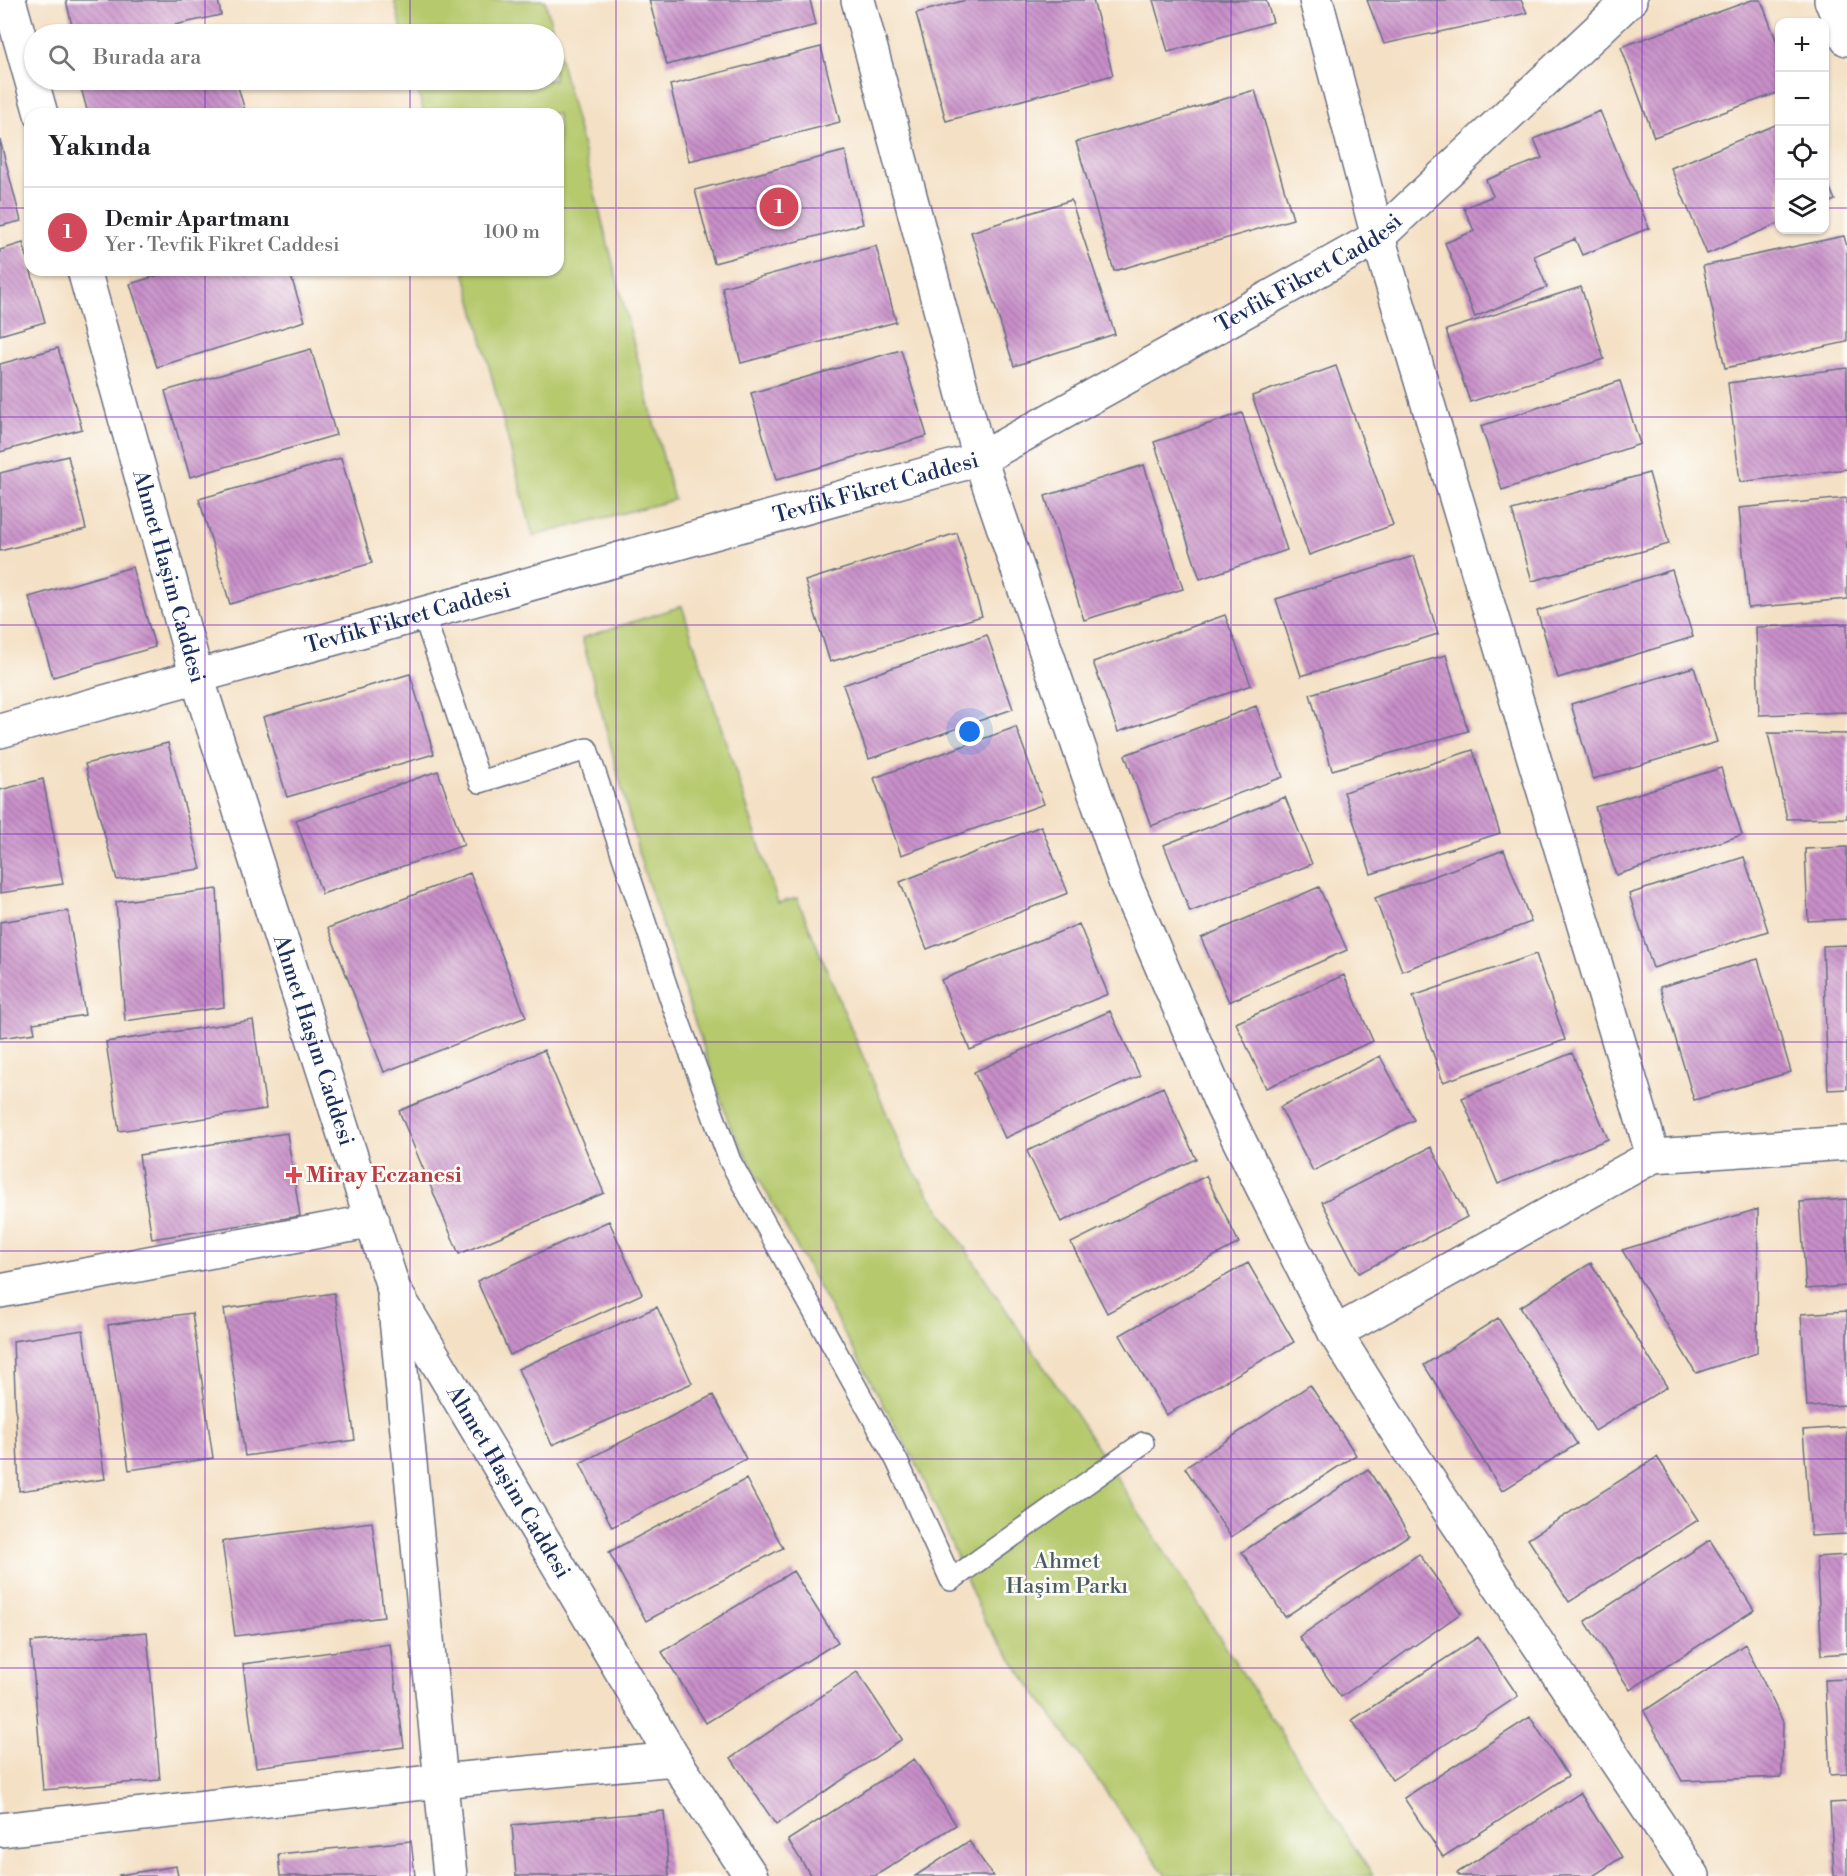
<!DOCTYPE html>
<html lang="tr">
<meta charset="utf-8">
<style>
:root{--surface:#fff;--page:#f2f2f2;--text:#202124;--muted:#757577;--line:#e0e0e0;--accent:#d1495b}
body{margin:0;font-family:"Libre Bodoni",serif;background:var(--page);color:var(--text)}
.controls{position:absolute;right:18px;top:18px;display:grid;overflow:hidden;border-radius:12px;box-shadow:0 2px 4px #0004}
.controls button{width:54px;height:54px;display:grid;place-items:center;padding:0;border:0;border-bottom:2px solid var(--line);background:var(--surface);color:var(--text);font:30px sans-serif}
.you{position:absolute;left:970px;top:732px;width:21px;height:21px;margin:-15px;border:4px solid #fff;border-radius:50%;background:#1a73e8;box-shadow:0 0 0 9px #1a73e833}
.badge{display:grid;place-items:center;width:39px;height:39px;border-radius:50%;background:var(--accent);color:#fff;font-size:20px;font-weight:700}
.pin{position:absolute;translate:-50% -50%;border:3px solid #fff;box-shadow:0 2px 6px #0006}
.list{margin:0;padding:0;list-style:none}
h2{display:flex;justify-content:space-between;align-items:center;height:78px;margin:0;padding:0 24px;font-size:26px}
h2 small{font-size:20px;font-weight:400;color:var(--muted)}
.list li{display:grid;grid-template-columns:39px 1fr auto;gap:18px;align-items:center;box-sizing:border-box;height:90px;padding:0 24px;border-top:2px solid var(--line)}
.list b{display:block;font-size:22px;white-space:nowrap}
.list p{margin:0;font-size:20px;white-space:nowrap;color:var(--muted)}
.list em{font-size:20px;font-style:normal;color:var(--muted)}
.icon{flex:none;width:33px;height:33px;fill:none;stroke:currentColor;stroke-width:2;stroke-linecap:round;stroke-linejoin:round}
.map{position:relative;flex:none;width:1847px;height:1876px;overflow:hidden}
.search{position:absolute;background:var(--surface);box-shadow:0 2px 4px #0004;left:24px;top:24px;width:540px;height:66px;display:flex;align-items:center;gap:15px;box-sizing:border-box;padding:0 21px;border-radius:33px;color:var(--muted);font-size:22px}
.panel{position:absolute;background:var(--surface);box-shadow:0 2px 4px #0004;left:24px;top:108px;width:540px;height:168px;border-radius:18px}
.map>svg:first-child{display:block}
.green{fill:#b6c96d;stroke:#687c66;stroke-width:1.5}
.building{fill:url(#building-back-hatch)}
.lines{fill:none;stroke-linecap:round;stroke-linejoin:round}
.service-casing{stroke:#676d82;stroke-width:24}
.minor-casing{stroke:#676d82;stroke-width:36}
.secondary-casing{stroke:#676d82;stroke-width:36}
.service{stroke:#fff;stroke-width:21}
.minor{stroke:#fff;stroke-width:33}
.secondary{stroke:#fff;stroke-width:33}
.grid{fill:none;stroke:#7b2cbf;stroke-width:1.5;stroke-opacity:0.55}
.health-dot{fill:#e0444e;stroke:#fdfcf7;stroke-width:2}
.labels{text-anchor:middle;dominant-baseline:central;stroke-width:5;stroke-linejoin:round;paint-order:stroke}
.street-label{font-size:22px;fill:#1b2f5e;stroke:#fdfcf7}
.health-label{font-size:22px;font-weight:bold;fill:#be3a42;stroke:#fdfcf7;text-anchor:start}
.park-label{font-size:22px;fill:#4a5d62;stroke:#fdfcf7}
</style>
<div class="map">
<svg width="1847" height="1876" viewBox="0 0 1847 1876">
<defs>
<pattern id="building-back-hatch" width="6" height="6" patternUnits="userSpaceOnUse" patternTransform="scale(1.5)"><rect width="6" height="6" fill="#c88fc8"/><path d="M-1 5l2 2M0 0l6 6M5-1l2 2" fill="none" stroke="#a275a6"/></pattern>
</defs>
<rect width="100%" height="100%" fill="#fdfcf7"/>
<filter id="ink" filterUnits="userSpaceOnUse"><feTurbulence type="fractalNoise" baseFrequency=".0167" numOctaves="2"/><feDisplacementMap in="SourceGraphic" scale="12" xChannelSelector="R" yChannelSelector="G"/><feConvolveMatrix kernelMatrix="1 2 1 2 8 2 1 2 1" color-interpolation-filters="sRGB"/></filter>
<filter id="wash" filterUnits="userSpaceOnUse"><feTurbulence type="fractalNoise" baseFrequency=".008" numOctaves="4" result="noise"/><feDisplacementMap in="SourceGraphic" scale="24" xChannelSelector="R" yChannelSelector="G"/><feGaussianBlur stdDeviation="1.35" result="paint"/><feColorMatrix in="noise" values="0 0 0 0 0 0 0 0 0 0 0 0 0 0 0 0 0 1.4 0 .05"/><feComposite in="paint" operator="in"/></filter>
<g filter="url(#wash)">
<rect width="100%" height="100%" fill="#f4e0c4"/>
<path class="green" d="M394 0H545L674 500 533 536 464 270H558V114H424L415 80H554V34H403Z
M682 606 778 903 797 898 905 1158 1086 1430 1373 1876H1166L985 1622 919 1469 730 1126 642 865 582 638Z"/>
<g id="blocks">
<path class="building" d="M66 0H218L221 15 133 34H74Z
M649 0H810L816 25 667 65Z
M966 0H1093L1113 75 946 121 916 13Z
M1153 0H1266L1273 22 1168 52Z
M1367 0H1521L1527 13 1384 44Z
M1752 0H1761L1780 51V92L1654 137 1621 47Z
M821 47 840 122 689 161 670 85Z
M79 80H236L246 114H88Z
M1255 90 1293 219 1114 271 1076 142Z
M1600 111 1649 228 1582 255 1575 239 1534 256 1547 287 1475 317 1445 243 1474 231 1464 208 1493 196 1486 180 1542 158 1534 139Z
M1780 123V223L1707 254 1671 168Z
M0 140 21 221 0 226Z
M845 151 863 224 714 263 695 190Z
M1825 176 1835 200 1825 204Z
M1071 200 1115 334 1014 366 971 232Z
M1844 236 1847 247V342L1725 368 1703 266Z
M23 243 45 322 0 335V250Z
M876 246 896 322 741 363 722 287Z
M175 270H289L305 321 157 367 130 284Z
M1581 287 1604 359 1470 402 1446 330Z
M58 348 82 429 0 452V364Z
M311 349 336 435 190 477 165 391Z
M901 350 927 436 776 480 751 393Z
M1336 366 1393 525 1309 555 1252 396Z
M1847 368V469L1740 482 1728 383Z
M1620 381 1640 444 1502 490 1481 426Z
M1242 413 1287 550 1200 579 1154 442Z
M68 456 86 529 0 551V473Z
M341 458 372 563 230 604 199 499Z
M1144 465 1183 589 1084 620 1045 496Z
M1649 473 1669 544 1532 581 1512 510Z
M1847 498V599L1748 608 1739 508Z
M957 533 982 616 830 662 805 581Z
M1414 556 1438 634 1301 676 1276 599Z
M132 567 155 647 53 677 29 597Z
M1672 570 1693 637 1558 678 1537 611Z
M1225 615 1251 685 1118 732 1093 662Z
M1847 624V712L1759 715 1756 627Z
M987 635 1013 709 869 759 843 685Z
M1446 655 1468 731 1332 770 1310 694Z
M1694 667 1717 742 1593 779 1571 704Z
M410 674 434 754 287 797 263 717Z
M1256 706 1283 777 1151 826 1125 755Z
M1016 727 1044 804 901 855 874 778Z
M1768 733 1847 734V818L1787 819Z
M168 743 201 869 117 880 85 764Z
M1473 750 1500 833 1371 874 1344 792Z
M1721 768 1742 835 1616 875 1595 807Z
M438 771 464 845 322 894 296 820Z
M43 779 63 884 0 893V790Z
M1285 797 1312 864 1190 912 1164 845Z
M1041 826 1068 893 927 949 900 882Z
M1847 847V919L1808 921 1805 849Z
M1504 850 1531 922 1402 971 1375 898Z
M1744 857 1768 931 1653 968 1629 894Z
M470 873 526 1017 384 1072 328 928Z
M1319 887 1347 950 1229 1002 1201 938Z
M217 889 224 1007 125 1021 116 902Z
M68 911 85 1015 33 1023 35 1033 0 1038V922Z
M1079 924 1108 994 970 1050 941 980Z
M1847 945V1089L1828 1090 1823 946Z
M1536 954 1565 1040 1443 1082 1413 996Z
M1758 959 1791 1072 1694 1100 1660 987Z
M1344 975 1373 1041 1266 1088 1236 1023Z
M1110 1011 1140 1076 1005 1138 974 1072Z
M253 1020 266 1109 119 1131 106 1042Z
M544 1050 604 1193 459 1254 399 1111Z
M1572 1053 1608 1139 1498 1184 1462 1098Z
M1380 1056 1414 1120 1313 1171 1280 1107Z
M1163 1087 1196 1159 1061 1222 1027 1151Z
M287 1133 300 1216 152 1239 139 1155Z
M1431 1147 1467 1217 1359 1273 1322 1202Z
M1206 1176 1239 1243 1107 1313 1071 1243Z
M1847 1199V1286L1806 1289 1800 1202Z
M1758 1209 1757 1353 1696 1373 1622 1250Z
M609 1221 642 1294 510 1355 477 1281Z
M1248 1263 1294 1342 1166 1415 1120 1335Z
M1591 1263 1667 1387 1595 1431 1520 1307Z
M334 1293 355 1440 245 1456 224 1309Z
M657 1307 692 1383 552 1445 518 1369Z
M1847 1311V1405L1807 1407 1801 1314Z
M192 1313 213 1458 129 1470 108 1325Z
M1498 1318 1577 1444 1502 1491 1424 1365Z
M83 1330 105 1479 19 1491 13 1341Z
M1310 1385 1356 1455 1231 1537 1185 1468Z
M713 1395 746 1459 612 1527 580 1463Z
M1847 1427V1534L1811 1536 1803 1430Z
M1657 1457 1698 1520 1569 1602 1528 1539Z
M1368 1469 1409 1535 1285 1617 1242 1552Z
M746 1479 783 1548 646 1621 609 1552Z
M372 1522 384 1617 235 1636 222 1541Z
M1710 1540 1754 1610 1630 1690 1585 1621Z
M1419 1554 1461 1613 1341 1697 1299 1637Z
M1847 1555V1653L1822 1655 1816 1557Z
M793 1571 838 1642 706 1723 662 1652Z
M147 1632 160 1780 43 1790 31 1642Z
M1478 1637 1518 1696 1392 1780 1352 1720Z
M390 1644 404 1747 256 1767 243 1664Z
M1745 1644 1783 1722 1782 1777 1682 1781 1644 1711Z
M857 1672 902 1739 776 1825 731 1758Z
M1847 1679V1774L1830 1775 1825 1680Z
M1530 1717 1568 1776 1443 1857 1404 1798Z
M914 1759 956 1825 875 1876H811L788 1840Z
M1580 1793 1622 1857 1593 1876H1459L1457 1873Z
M1847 1802V1876H1834L1830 1803Z
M664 1811 669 1876H516L512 1825Z
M411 1841 415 1876H280L278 1854Z
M969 1841 993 1876H915Z
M176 1866 178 1876H120L119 1875Z"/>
</g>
</g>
<g filter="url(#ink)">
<use href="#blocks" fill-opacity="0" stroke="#676d82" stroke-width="1.5"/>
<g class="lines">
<g class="service-casing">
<path id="service" d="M423 613 480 782 587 749 671 1000 730 1161 897 1461 951 1580 1143 1443"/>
</g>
<g class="minor-casing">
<g id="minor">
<path d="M9 0 41 114"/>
<path d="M858 0 980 459 1126 884 1223 1108 1335 1333 1404 1443 1693 1876"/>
<path d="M1316 0 1378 237 1653 1156"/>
<path id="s1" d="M84 270 197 677 394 1290 674 1759 751 1876"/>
<path id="s2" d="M0 731 980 459 1378 237 1630 0"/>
<path d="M0 1291 373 1221"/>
<path d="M394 1298 450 1876"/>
<path d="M1335 1333 1653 1156 1847 1143"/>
<path d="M0 1830 440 1781 674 1759"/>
</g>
</g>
<g class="secondary-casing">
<path id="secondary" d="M1831 0 1847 39"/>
</g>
<use href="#service" class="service"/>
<use href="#minor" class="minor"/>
<use href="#secondary" class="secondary"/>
</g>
</g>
<path class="grid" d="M205 0V34M410 0V34M616 0V1876M821 0V1876M1026 0V1876M1231 0V1876M1437 0V1876M1642 0V1876M205 80V114M410 80V114M0 208H30M558 208H1780M1824 208H1847M205 270V1876M410 270V1876M0 417H1847M0 625H1847M0 834H1847M0 1042H1847M0 1251H1847M0 1459H1847M0 1668H1847"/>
<path class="health-dot" d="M291 1166h6v6h6v6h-6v6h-6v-6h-6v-6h6z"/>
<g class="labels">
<g class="street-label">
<text stroke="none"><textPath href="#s2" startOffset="1395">Tevfik Fikret Caddesi</textPath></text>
<text stroke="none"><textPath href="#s2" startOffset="909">Tevfik Fikret Caddesi</textPath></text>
<text stroke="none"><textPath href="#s1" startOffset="318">Ahmet Haşim Caddesi</textPath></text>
<text stroke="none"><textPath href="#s2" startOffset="423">Tevfik Fikret Caddesi</textPath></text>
<text stroke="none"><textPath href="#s1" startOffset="804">Ahmet Haşim Caddesi</textPath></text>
<text stroke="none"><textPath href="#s1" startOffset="1290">Ahmet Haşim Caddesi</textPath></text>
</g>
<g class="health-label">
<text x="306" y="1175">Miray Eczanesi</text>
</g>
<g class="park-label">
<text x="1067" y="1561">Ahmet<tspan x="1067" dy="25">Haşim Parkı</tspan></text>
</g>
</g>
</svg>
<div class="controls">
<button>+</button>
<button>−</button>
<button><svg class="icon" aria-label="locate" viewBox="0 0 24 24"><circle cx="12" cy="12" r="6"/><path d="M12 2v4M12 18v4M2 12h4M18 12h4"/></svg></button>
<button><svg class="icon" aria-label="layers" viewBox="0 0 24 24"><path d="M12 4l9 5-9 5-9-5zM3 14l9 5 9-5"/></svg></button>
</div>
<div class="you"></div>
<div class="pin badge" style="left:779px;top:207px">1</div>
<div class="search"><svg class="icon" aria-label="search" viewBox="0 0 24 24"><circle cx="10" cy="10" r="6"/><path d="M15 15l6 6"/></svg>Burada ara</div>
<section class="panel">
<h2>Yakında<small></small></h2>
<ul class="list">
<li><span class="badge">1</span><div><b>Demir Apartmanı</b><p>Yer · Tevfik Fikret Caddesi</p></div><em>100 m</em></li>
</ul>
</section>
</div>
